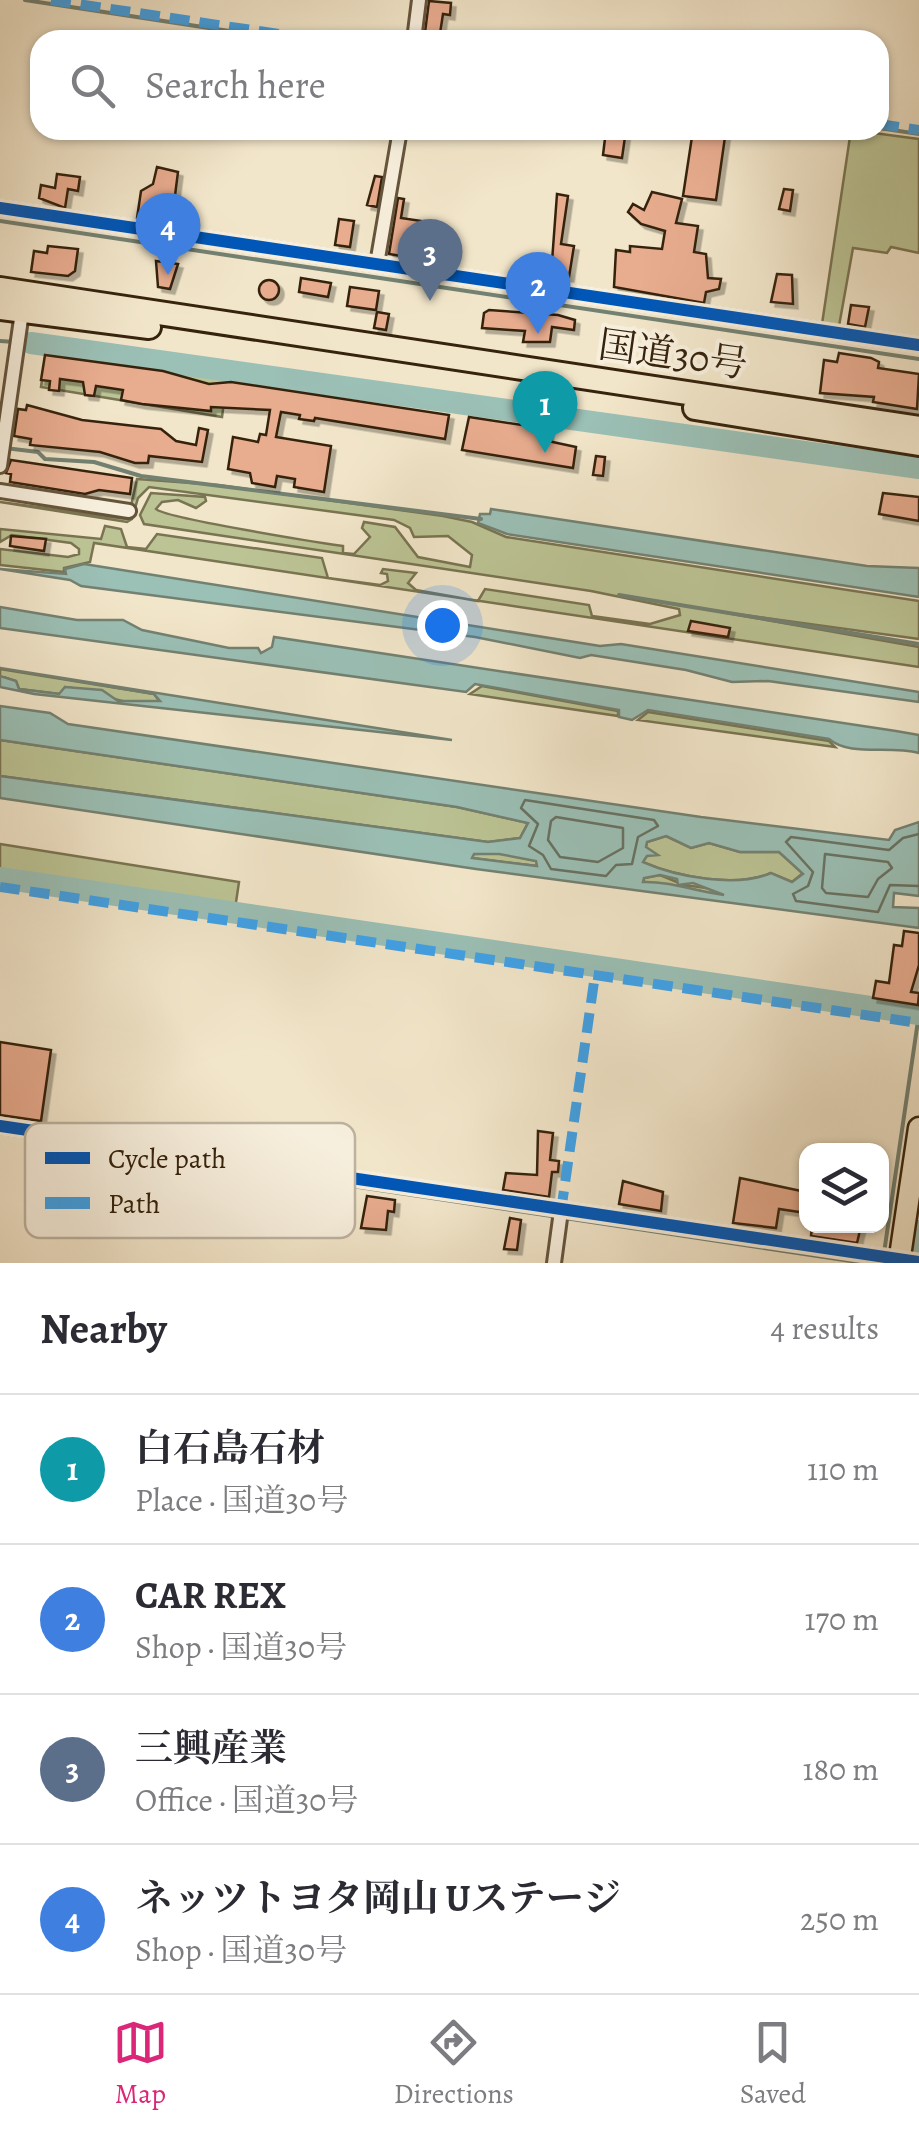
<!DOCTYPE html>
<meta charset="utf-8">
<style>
:root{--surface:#fff;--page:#f7f7f7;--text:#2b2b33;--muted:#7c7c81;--line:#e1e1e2;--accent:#db2777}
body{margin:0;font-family:Alegreya,"Noto Serif JP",serif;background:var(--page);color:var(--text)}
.controls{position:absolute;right:30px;bottom:30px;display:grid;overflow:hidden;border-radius:20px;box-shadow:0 2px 8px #0004}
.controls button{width:90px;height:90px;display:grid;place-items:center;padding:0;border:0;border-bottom:2px solid var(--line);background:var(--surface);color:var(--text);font:50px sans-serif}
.you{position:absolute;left:442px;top:625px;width:35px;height:35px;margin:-25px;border:8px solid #fff;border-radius:50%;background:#1a73e8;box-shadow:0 0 0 15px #1a73e833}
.badge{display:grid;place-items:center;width:65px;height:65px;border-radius:50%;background:var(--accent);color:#fff;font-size:32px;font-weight:700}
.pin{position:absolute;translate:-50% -82px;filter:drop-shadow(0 2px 5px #0008)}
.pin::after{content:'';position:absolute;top:52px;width:35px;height:30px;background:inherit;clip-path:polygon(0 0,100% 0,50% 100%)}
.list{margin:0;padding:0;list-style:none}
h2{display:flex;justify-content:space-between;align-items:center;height:130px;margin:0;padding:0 40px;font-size:42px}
h2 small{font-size:32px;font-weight:400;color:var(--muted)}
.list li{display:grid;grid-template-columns:65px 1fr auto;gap:30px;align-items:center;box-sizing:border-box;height:150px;padding:0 40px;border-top:2px solid var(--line)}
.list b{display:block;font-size:38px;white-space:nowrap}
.list p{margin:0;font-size:32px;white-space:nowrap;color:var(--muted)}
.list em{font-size:32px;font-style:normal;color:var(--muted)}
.icon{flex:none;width:55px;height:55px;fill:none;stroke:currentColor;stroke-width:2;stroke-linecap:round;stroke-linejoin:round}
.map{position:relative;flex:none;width:919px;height:1263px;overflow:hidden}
.search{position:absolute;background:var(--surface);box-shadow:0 2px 8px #0004;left:30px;right:30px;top:30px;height:110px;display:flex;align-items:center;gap:25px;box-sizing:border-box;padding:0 35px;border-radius:30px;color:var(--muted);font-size:38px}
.sheet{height:730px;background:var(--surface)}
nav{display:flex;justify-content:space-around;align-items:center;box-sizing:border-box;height:140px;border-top:2px solid var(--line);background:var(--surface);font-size:28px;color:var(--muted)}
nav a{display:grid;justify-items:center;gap:5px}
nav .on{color:var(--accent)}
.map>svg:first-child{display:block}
.green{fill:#bcc495;stroke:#797451;stroke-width:2.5}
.water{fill:#9bc0b6;stroke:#738172;stroke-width:2.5;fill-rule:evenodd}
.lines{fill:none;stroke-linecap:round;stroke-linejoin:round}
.shore{stroke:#687262;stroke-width:2.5}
.stream{stroke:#738172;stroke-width:4}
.river{stroke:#9bc0b6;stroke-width:22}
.building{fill:#e8ac8f;stroke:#36230d;stroke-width:2.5;filter:url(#shadow)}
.street-casing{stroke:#65543c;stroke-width:18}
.primary-casing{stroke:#36230d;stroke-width:25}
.highway-casing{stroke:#36230d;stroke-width:28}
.street{stroke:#f7efdd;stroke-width:12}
.primary{stroke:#f2e6ca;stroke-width:20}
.highway{stroke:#f2e6ca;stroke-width:22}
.quiet{stroke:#3fa2e9;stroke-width:10;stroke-dasharray:20 10;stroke-linecap:butt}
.cycleway-casing{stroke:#f7efdd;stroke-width:19}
.cycleway{stroke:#0057b8;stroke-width:12}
.labels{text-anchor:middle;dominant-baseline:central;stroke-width:8;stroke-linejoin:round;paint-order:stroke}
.street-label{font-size:38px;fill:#36230d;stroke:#f7efdd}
.key{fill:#f7efdd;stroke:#bdb29f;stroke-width:2.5}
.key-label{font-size:28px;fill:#36230d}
</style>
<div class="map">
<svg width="919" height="1263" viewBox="0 0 919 1263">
<defs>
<filter id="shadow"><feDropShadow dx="4.5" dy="4.5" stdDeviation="0" flood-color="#0004"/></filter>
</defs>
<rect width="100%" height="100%" fill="#f2e6ca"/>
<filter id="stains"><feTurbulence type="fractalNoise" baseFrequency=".002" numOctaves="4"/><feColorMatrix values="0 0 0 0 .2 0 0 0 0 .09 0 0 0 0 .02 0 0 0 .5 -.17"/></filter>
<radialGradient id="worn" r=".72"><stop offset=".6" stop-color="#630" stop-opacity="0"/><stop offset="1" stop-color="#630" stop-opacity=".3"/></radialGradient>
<path class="green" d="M851 130 919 139V253L891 247 887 253 853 248 839 326 822 324Z
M46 352 227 379 222 417 41 387Z
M137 479 218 485 443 516 472 522 506 537 919 601V639L721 612 919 647V667L94 543 90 562 64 568V572L0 565V549L68 557 79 554V549L71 543 12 535 0 542V529L101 539 105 526 121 529 127 547 146 549 157 534 322 558 328 578 380 585 388 581 387 574 381 573 383 569 416 573 408 583 416 590 478 601 485 589 589 605 592 616 650 624 680 615 679 609 591 591 144 524 140 515 151 493 205 497 206 501 196 508 178 500 162 502 156 509C164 518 322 543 343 546V553L354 554 370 537 362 528 364 522 395 527 418 557 470 567 472 555 448 536 414 537 410 528 394 520 149 487 138 498 132 519 127 522 0 502 128 519Z
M0 669 154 694 160 702C128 710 98 690 65 687L60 694 19 689 16 681 0 676Z
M482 686 618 711V716L470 694Z
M648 712 829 741 835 747 638 720Z
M0 740 457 807 528 823 520 838 488 842 0 776Z
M666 836 691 848 709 843 740 852H779L803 873 792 882 771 873C736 888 677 877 642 862L647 842Z
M0 844 239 882 235 909 0 873Z
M499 853 537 861V866L472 858 474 854Z
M660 875 684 885 714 889 724 896C697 891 671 883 644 883V878Z"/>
<path class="water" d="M491 509 867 566 919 568V597L507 534 478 523 480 514H490Z
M84 564 600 646 621 644 919 692V702L768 681 732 682 686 670 591 655 580 658 475 637 81 586 70 580 0 569 66 574 65 569Z
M0 607 77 620H123L142 630 229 648H258L261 653 272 647 274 637 896 731 919 735V753C889 745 850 757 829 739L648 710 632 720 619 717V710L475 684 466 692 0 628Z
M0 668 452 740 34 694 0 687V676L16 681 19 689 59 694 65 687 102 690 118 701H160L154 694Z
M0 706 50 713 68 724 701 817 889 840 895 830 919 822V896L894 893 893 907 919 908V928L476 869 0 798V776L488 842 520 838 528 823 457 807 0 740ZM666 836 691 848 709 843 740 852H779L803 874 792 882 771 873C736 888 677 877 643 862L647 856 658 855 646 847 647 842ZM499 854 536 861 537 866 472 858 474 854ZM660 875 677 879 678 885 693 883 724 895C697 892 670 881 643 882L644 878Z"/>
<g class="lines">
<path class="shore" d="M525 800 654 820 658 826 638 837 632 864 616 865 606 876 551 869 543 855 529 846 538 824 521 808Z
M556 817 623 828V848L598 862 560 857 548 840 551 821Z
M919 834 903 838 889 850 791 837 786 842 813 872 808 886 793 894 796 901 878 912 890 885 919 886
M825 854 888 862 892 868 878 879 868 897 826 893 822 888Z"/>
<path class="stream" d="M25 0 288 40
M879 128 919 134
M0 221 919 359
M0 341 31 343
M5 448 38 452 45 459 94 462 141 476 481 519
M619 595 919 644
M0 1133 864 1263
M884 1253 919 1014"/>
<path class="river" d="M31 343 919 468
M0 878 919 1014
M914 1263 919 1231"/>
</g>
<path class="building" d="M429 1 451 3 450 15 443 14 439 40H424Z
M606 130H626L622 158 603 155Z
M693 130H726L716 200 683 196Z
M157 167 178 172 172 219 137 218 141 191 153 184Z
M57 174 80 177 78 191 68 189 65 208 39 198 41 185 55 188Z
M375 176 382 177 377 207 367 205Z
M784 189 793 190 790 211 779 209Z
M652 192 682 199 676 223 698 226 694 252 706 254 708 278 721 279 719 289 706 292 704 303 614 287 616 250 630 252V246L662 249 665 231 641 224 628 212 633 204 644 210Z
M557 194 568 196 561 244 574 246 569 277 551 275Z
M398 198 404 199 401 218 428 222 426 237 412 235 408 257 389 254Z
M339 219 354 221 350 247 335 245Z
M48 246 78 249 75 271 68 276 31 272 34 251 47 253Z
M156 261 178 264 170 289 158 287Z
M777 274 792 275 793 304 771 302Z
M301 278 331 283 328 297 299 292Z
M259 290a10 10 0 1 1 20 0a10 10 0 1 1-20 0Z
M350 287 379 291 376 310 347 306Z
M851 305 869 307 865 327 848 324Z
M489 310 558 315 575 320 574 330 552 327 550 342H523L525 331 482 328 484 313Z
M377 312 389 314 386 330 374 328Z
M839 353 871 358 879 362 878 368 919 374 917 409 873 402 874 397 820 393 824 360 837 362Z
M45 355 163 371 209 384 231 382 449 415 445 439 315 418 314 421 299 419 300 415 281 412 276 437 331 446 324 492 294 487 295 479 277 476 275 487 252 483 250 473 228 469 233 437 258 442 260 434 266 435 270 410 211 407V411L142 404 121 400 123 390 96 386 94 396 85 395 83 382 60 379 59 391 49 390 50 381 41 380Z
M27 405 82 420 161 429 176 441 196 445 199 428 208 430 202 462 149 456 148 463H135L100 452 30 445 31 439 14 436 18 409 26 410Z
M469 417 549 429 548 441 576 447 573 468 462 450Z
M596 456 605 457 603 476 593 475Z
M11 460 132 478 130 494 99 490 85 494 10 482 11 474 6 473Z
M883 493 919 497V521L879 514Z
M11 536 46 539 44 551 10 546Z
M691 621 730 628 728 637 688 631Z
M904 931 919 933V965L911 992 919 993 918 1005 873 998 876 981 889 983 894 945 902 946Z
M0 1042 51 1050 41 1121 0 1115Z
M538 1131 553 1133 550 1160 559 1161 558 1172H552L549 1197 503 1190 506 1173 537 1175Z
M740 1178 806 1192V1213L779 1209 776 1228 733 1223Z
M623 1181 663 1192 661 1211 619 1204Z
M367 1196 395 1200 394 1212 388 1211 386 1230 361 1228Z
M510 1218 521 1220 517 1250 504 1249Z
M812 1226H861L857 1243 811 1236Z"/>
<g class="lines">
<g class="street-casing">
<path id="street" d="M414 40 419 0
M0 208 919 345
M377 264 400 130
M0 466 23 305
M0 491 129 511
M0 1126 919 1262
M554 1263 561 1211"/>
</g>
<g class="primary-casing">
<path id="primary" d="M899 1263 919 1128"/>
</g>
<g class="highway-casing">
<path id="highway" d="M0 289 919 428
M0 308 149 327
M695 408 919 444"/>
</g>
<use href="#street" class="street"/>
<use href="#primary" class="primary"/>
<use href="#highway" class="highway"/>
<path class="quiet" d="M51 0 319 40
M879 124 919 130
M0 887 919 1023
M561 1211 595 975"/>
<g class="cycleway-casing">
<path id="cycleway" d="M0 208 919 345
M0 1126 919 1262"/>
</g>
<use href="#cycleway" class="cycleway"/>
</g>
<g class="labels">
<g class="street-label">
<text transform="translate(673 354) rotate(8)">国道30号</text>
</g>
</g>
<rect x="25" y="1123" width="330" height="115" rx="15" class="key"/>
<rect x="45" y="1152" width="45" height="12" fill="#0057b8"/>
<rect x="45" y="1197" width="45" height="12" fill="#3fa2e9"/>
<g class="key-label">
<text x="108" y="1168">Cycle path</text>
<text x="108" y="1213">Path</text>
</g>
<rect width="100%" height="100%" filter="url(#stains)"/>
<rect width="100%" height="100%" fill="url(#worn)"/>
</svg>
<div class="controls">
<button><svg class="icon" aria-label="layers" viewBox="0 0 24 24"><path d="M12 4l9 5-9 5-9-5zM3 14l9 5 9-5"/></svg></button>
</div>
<div class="you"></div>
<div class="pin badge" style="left:545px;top:453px;background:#0f9aa8">1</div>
<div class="pin badge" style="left:538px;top:334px;background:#3f7fe0">2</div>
<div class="pin badge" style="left:430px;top:301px;background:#5c6f8a">3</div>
<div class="pin badge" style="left:168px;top:275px;background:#3f7fe0">4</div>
<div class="search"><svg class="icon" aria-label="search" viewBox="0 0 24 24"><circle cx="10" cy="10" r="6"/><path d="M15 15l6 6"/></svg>Search here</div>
</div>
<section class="sheet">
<h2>Nearby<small>4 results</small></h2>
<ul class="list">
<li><span class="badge" style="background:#0f9aa8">1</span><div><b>白石島石材</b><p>Place · 国道30号</p></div><em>110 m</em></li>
<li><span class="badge" style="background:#3f7fe0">2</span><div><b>CAR REX</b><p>Shop · 国道30号</p></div><em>170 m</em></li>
<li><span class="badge" style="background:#5c6f8a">3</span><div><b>三興産業</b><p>Office · 国道30号</p></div><em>180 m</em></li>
<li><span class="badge" style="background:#3f7fe0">4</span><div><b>ネッツトヨタ岡山 Uステージ</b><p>Shop · 国道30号</p></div><em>250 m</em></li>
</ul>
</section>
<nav>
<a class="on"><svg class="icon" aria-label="map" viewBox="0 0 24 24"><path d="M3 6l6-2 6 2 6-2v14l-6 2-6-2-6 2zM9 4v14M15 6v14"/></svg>Map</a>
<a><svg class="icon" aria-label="directions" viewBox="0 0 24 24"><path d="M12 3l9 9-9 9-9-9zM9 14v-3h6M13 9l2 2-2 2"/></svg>Directions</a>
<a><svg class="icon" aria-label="saved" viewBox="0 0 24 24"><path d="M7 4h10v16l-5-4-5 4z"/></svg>Saved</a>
</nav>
